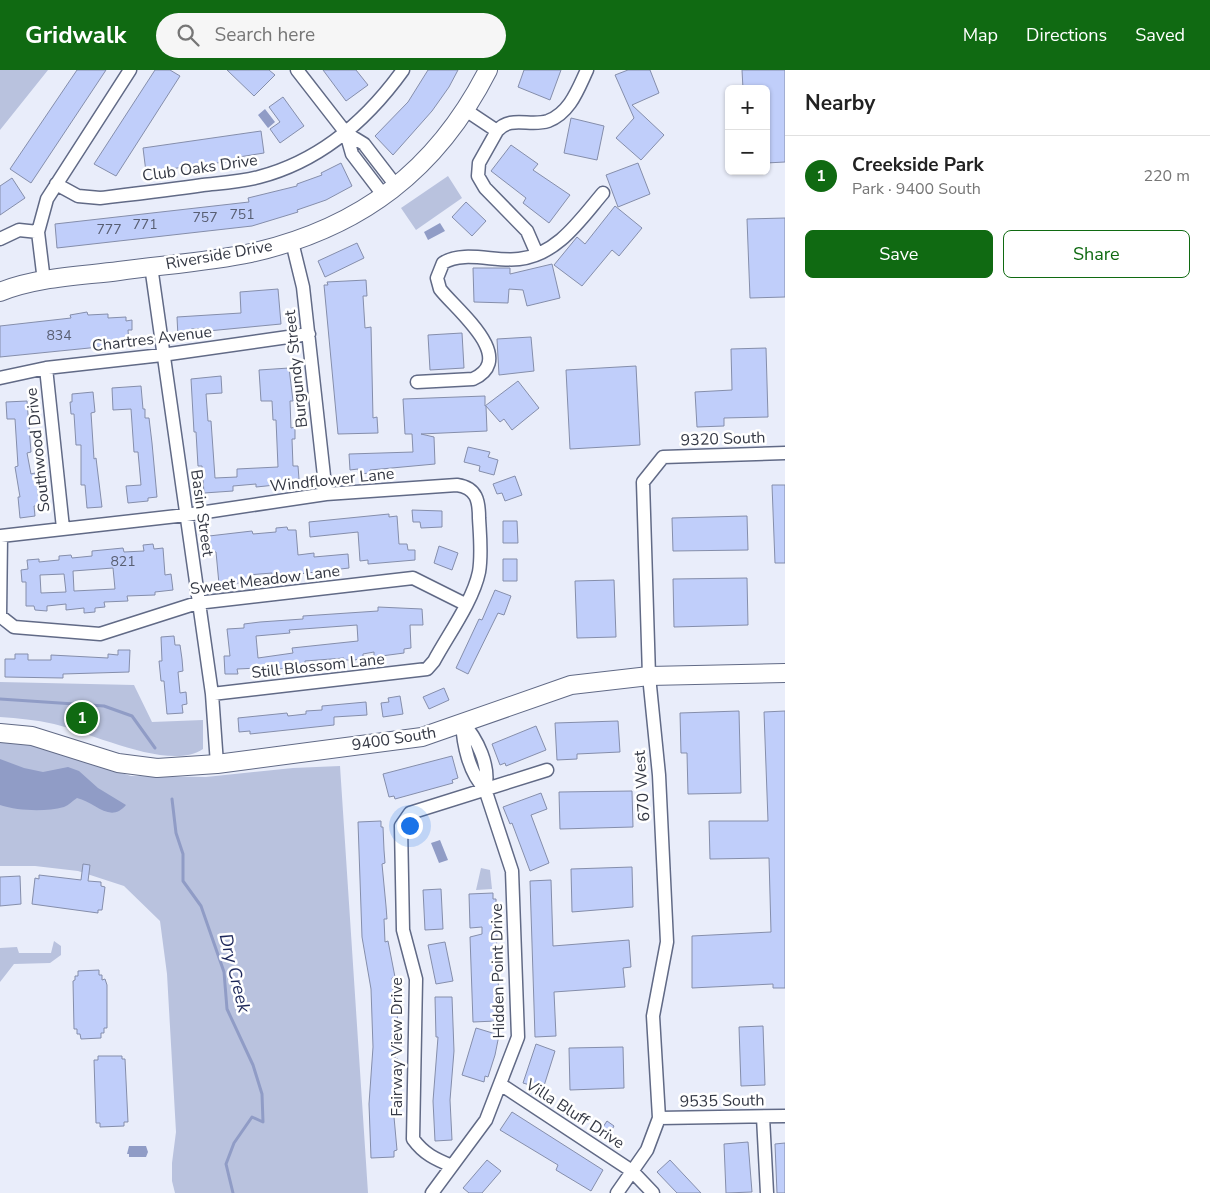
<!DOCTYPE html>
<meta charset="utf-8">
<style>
:root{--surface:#fff;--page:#f6f6f6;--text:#222;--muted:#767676;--line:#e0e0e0;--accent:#106a12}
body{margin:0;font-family:"Nunito Sans",sans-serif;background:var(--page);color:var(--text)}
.controls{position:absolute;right:15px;top:15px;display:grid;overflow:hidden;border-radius:8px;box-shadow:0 1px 4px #0004}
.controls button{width:45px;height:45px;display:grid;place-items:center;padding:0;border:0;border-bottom:1px solid var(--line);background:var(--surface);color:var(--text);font:25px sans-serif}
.you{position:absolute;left:409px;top:755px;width:18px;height:18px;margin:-12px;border:4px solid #fff;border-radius:50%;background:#1a73e8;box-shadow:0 0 0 8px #1a73e833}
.badge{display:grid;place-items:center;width:32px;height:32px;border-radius:50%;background:var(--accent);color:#fff;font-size:16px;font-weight:700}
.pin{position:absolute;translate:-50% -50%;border:2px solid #fff;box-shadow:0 1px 5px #0006}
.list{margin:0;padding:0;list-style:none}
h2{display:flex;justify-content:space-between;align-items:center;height:65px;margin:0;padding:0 20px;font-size:21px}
h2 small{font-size:16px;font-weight:400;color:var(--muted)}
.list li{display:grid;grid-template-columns:32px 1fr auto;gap:15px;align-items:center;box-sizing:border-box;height:80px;padding:0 20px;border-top:1px solid var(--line)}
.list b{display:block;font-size:19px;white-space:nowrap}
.list p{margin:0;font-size:16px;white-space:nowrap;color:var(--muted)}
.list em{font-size:16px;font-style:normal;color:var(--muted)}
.actions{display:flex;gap:10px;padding:15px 20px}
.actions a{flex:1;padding:11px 0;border:1px solid var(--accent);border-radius:8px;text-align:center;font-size:18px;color:var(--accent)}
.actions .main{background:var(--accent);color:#fff}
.icon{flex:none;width:28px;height:28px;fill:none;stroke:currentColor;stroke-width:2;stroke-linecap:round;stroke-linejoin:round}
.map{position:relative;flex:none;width:785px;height:1123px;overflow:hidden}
header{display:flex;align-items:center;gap:30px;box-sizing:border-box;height:70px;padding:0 25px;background:var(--accent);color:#fff}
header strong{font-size:24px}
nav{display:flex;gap:28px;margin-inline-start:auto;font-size:18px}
.search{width:350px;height:45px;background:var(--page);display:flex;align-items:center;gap:12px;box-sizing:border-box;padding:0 18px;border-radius:28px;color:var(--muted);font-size:19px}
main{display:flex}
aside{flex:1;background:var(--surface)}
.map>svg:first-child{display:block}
.green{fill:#b9c2de}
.water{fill:#909cc6}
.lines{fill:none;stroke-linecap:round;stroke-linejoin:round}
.stream{stroke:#909cc6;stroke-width:3}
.building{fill:#c0cefa;stroke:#858eab;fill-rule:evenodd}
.street-casing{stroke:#616a86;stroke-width:15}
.secondary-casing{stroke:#616a86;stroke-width:20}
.street{stroke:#fff;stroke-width:12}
.secondary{stroke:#fff;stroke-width:18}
.labels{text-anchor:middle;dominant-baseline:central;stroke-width:5;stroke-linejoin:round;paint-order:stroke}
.number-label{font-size:14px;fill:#585e72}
.street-label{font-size:16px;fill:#353945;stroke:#fff}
.water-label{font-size:18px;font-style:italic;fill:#1d275a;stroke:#fff}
</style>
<header>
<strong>Gridwalk</strong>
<div class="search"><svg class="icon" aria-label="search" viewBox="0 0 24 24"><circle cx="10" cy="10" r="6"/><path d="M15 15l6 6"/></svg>Search here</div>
<nav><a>Map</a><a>Directions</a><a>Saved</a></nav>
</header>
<main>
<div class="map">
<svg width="785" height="1123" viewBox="0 0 785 1123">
<rect width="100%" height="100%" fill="#e9edfa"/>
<path class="green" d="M0 0H48L0 60Z
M448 106 462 128 416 160 401 138Z
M0 612 134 615 152 652 203 650V679C169 702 90 662 54 654 36 650 18 648 0 647Z
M0 671 27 674 131 706 206 707 293 698 340 696 368 1123H175L172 1111V1093L176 1062 167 904 160 851 124 816 78 801 35 796H0Z
M481 798 490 800 492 819 476 820Z
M54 871 61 876V885L50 893 14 894 0 912V878L17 877 19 883H51Z"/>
<path class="water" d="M265 39 275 52 268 58 258 45Z
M440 153 445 161 428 170 424 162Z
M0 689 24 698 43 702 68 697 79 701 98 718 126 735C110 754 95 732 77 728 72 731 69 735 64 737 45 742 19 741 0 735Z
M440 770 448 790 439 793 431 773Z
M129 1076H146L148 1082 146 1087H129V1084H127Z"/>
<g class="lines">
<path class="stream" d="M0 629 104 636 132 646 155 678
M172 729 176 763 183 784V811L201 836 224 902 227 939 253 995 262 1024 263 1052 252 1047 234 1073 226 1094 233 1123"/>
</g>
<path class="building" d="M77 0H106L31 113 10 99Z
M155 0H170L180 6 116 106 94 94Z
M227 0H269L275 5 254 26Z
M323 0H356L368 15 346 31Z
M428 0H458L449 17 432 41 393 85 375 66 408 32Z
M524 0H561L550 30 518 17Z
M628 0H650L659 23 632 35 664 65 641 90 616 68 634 48 615 5Z
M742 0H785V92L766 93V19H743Z
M283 27 304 56 280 73 270 59 280 52 269 37Z
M571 48 604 56 597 90 564 83Z
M261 61 264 83 239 87 240 90 146 102 143 78Z
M511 75 538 94 533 100 570 125 549 153 523 133 526 128 491 101Z
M341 93 352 116 326 130 297 140 298 142 252 156 57 178 55 154 249 132 248 128 297 116V114L322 105 321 103Z
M638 93 650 124 618 137 606 105Z
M12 108 25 128 0 145V116Z
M466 132 486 151 472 166 452 147Z
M615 136 642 158 619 186 612 180 582 216 554 195 577 167 585 174Z
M785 148V227L750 228 747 149Z
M357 173 364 188 325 207 318 191Z
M552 194 560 228 527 236 523 220 509 219 508 233 474 232 473 198H510V204Z
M366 210 367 226H363L365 258 371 257 373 348 377 347 378 363 338 364 324 215H328L327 212Z
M278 219 281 254 208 261V258L191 259V266L178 267 177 247 241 243 240 222Z
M87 242 88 245 108 244V248L126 247V251L132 250V260H128L129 274 0 287V256L71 248 70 245Z
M462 263 464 298 430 300 428 265Z
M531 267 534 301 499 305 497 269Z
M766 278 768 347 724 348V356L697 357 695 322 732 320 731 279Z
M636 296 640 375 570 379 566 300Z
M289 298 293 331H290L291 358 295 357V369H292L293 396H298L299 409 291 410V413L266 416 256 417V414L233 416V421L204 423 202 396H198L196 362H194L191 309 221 306 222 323 206 324 208 351H211L215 408 237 407V399L278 397 276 350H273L272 331H261L259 300Z
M518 311 539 338 512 360 504 349 500 352 486 336 487 361 421 364 434 367 435 394 370 400V403L359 404 358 399 350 400 349 384 413 382 412 364H405L403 329 485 326V336Z
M141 316 143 339H145V348H149L152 373 157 427 148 428V431L128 433 126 416 141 415 138 382H134L131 339 113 340 112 318Z
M93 322 95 342 91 343 94 389 96 388 102 437 87 438 85 415H81V375H76L74 344H71L70 332H72V324Z
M27 331 31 382 27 383 31 404 35 403 40 436H34L35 446 20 448 18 427H20L15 397 18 396 15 349H7L6 332Z
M468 377 490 382 488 387 498 390 494 405 479 401 480 396 464 392Z
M515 406 522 425 505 431 502 423 497 424 493 414Z
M772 415H785V493H775Z
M412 440 442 441V457L421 458 420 452H413Z
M389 444V447L397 446 399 474H407L408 480H415V490L368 494V490L360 491 358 462 310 467 309 452Z
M747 446 748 480 673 481 672 448Z
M503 451H517L518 473H503Z
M287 457 288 460H296L298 485 314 483V487L348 484 349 498 282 506 272 507V503L248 505V509H240V513L219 514 216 482H210L209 466 252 461 253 464 276 462V458Z
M153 474 154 479 163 478 165 505 171 504 173 520 155 522V525L127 526 128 531 104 532 105 537 95 538V542L84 543V538L66 540V534L47 536V541L35 540 34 536H26V512H22L21 500 28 499 27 490 39 489V492L59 490V486L71 485 72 488 92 486V481L123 478 124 482 144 481 143 475ZM113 498 115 519 74 521 73 501ZM64 504 66 522 41 523 40 505Z
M439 476 458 483 452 500 434 493Z
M503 489H517V511H503Z
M747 508 748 555 674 557 673 509Z
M614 510 616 567 577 568 575 511Z
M495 520 511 526 504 545 498 543 468 604 456 598 479 549 482 550Z
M378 537 422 539 423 555H410L411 578 404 579V583L374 587V582L363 584V587L355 590H344V588L305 591V596L260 601 259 598 237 599 238 604H225L224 586H230L227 559 244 558V554L260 552 303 549V546L378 541ZM357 555 358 571 292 578 293 583 258 588 256 566 290 563 289 560Z
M174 566 175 575H180L182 589 183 601 178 602 180 623 186 622 187 634 182 635 183 643 167 644 164 611H161L159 591H162L161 567Z
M118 580H130L129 602 63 604V608L5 607V589H15V584H28V590H51V585L108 588V584L118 585Z
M444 618 449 630 429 639 423 627Z
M400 626 403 644 383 647 381 633 389 632 388 628Z
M366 632 367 645 334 647V655L250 664V661L239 662 238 648 287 643 288 646 306 644V641L322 640V636Z
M739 641 741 723 688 724 687 683H681L680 643Z
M785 641V918H773V914L692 918V866L771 862 769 788 710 789 709 751H768L764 642Z
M618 651 620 682 577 684V689L557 690 555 653Z
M536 656 546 680 506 696 505 693 500 695 492 674Z
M452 686 458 708 452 710 453 713 395 729 394 726 389 727 383 704Z
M632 721 633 757 560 759 559 722Z
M541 723 547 739 531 745 549 793 530 801 512 753 510 754 503 737Z
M381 751V757H383L384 780 385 793 382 794 386 836 387 849H384L385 872 388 871 395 907 392 908 394 930H397L398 966H395V989H398L397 1012 396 1025H392L397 1080 394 1081V1087L371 1088 369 1034 373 977 371 919 362 867 358 752Z
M83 794 90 795 88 811 101 812V816L105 817 102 840H98V843L32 834 35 808 39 809V805L81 810Z
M632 797 633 837 572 842 571 799Z
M20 806 21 834 0 836V807Z
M551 810 553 876 629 870 631 897 623 898 625 917 554 922 556 966 535 967 530 811Z
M441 819 443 859 425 860 423 820Z
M493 823V829H496L497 866 495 909H498L500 945H496V951L473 952 470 867 482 864V857L470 858 469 824Z
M445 872 453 911 436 914 428 875Z
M99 900V905H102V910L105 909 107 915V958H104V963H101V968L81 969 80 964H77V959H74L73 911 75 910V906H78V901Z
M435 927H452L454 981 450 1030 452 1070 435 1071 433 1031 438 967H436Z
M763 956 765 1015 741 1016 739 957Z
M476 958 499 965 495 985 488 1007 485 1006 484 1012 462 1005Z
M536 974 555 981 543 1019 523 1013Z
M623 977 624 1018 570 1020 569 978Z
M98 986H122V989H125L128 1052H124V1056L100 1057V1053H96L94 990H98Z
M512 1042 603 1100 591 1121 556 1100 558 1095 500 1060Z
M607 1051 614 1056 609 1065 601 1060Z
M748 1072 752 1122 726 1123 724 1074Z
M785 1073V1123H777L775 1074Z
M487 1090 501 1101 482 1123H469L463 1118Z
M670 1090 701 1123H677L657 1102Z"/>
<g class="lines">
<g class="street-casing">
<path id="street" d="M297 0 346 63 352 84 384 126
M467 41 497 61C510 45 530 57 548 51 570 43 578 19 587 0
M497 61 479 93 478 106 485 118 527 161 537 184
M346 63 364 74 397 117
M56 114 78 126 100 128C134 124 169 120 203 115 221 113 241 112 259 107 320 91 367 50 403 0
M0 169 19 160 38 162
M292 172 303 217 326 424
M151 196 212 624 217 694
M44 211 38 162 47 129 130 0
M46 298 63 458
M0 308 46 298 162 285 309 264
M417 312 473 309C519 288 454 238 440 219L437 208 443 193C463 180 495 192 519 189 557 185 580 150 603 123
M212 624 427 599 434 591C448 565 473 531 479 502 482 485 480 466 479 448 479 431 477 418 457 415L326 424 186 445 1 466 0 546 14 557 100 564 197 533 413 508 465 534
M462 652C477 668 491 697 485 719
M500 1014 632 1101 653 1123
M763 1047 767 1123
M659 1048 785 1046
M452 1096C435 1089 424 1084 413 1069L416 909 403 860 401 756 410 743 547 700
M432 1123 486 1050 518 967 512 801 485 719C469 703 463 674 462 652
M617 1123 647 1080 659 1048 653 946 667 872 659 705 649 606 643 412 663 387 785 383"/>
</g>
<g class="secondary-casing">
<path id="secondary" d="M0 222C37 207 81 206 119 201 163 195 208 192 251 183 361 158 437 100 488 0
M0 663 32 666 118 693 157 698 217 694 422 667 571 615 649 606 785 603"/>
</g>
<use href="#street" class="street"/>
<use href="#secondary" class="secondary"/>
</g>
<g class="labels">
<g class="number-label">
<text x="242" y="144">751</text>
<text x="205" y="147">757</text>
<text x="145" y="154">771</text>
<text x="109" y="159">777</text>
<text x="59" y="265">834</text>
<text x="123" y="491">821</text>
</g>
<g class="street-label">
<text transform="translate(200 98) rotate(-8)">Club Oaks Drive</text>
<text transform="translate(219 185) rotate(-10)">Riverside Drive</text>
<text transform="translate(152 269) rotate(-7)">Chartres Avenue</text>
<text transform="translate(296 299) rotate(-96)">Burgundy Street</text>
<text transform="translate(723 369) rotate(-2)">9320 South</text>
<text transform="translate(38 380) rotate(-96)">Southwood Drive</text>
<text transform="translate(332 410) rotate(-6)">Windflower Lane</text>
<text transform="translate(202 443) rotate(82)">Basin Street</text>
<text transform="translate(265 510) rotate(-7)">Sweet Meadow Lane</text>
<text transform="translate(318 596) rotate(-6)">Still Blossom Lane</text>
<text transform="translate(394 669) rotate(-9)">9400 South</text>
<text transform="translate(642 716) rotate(-94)">670 West</text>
<text transform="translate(498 901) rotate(-91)">Hidden Point Drive</text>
<text transform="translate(397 977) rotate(-90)">Fairway View Drive</text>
<text transform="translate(722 1031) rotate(-1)">9535 South</text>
<text transform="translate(575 1044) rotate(33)">Villa Bluff Drive</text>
</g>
<g class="water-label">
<text transform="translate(235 903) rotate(76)">Dry Creek</text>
</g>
</g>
</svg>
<div class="controls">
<button>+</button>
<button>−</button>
</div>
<div class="you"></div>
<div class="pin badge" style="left:82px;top:648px">1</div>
</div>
<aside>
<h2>Nearby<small></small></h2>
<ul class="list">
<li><span class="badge">1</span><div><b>Creekside Park</b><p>Park · 9400 South</p></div><em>220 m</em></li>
</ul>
<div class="actions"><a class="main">Save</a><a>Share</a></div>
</aside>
</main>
